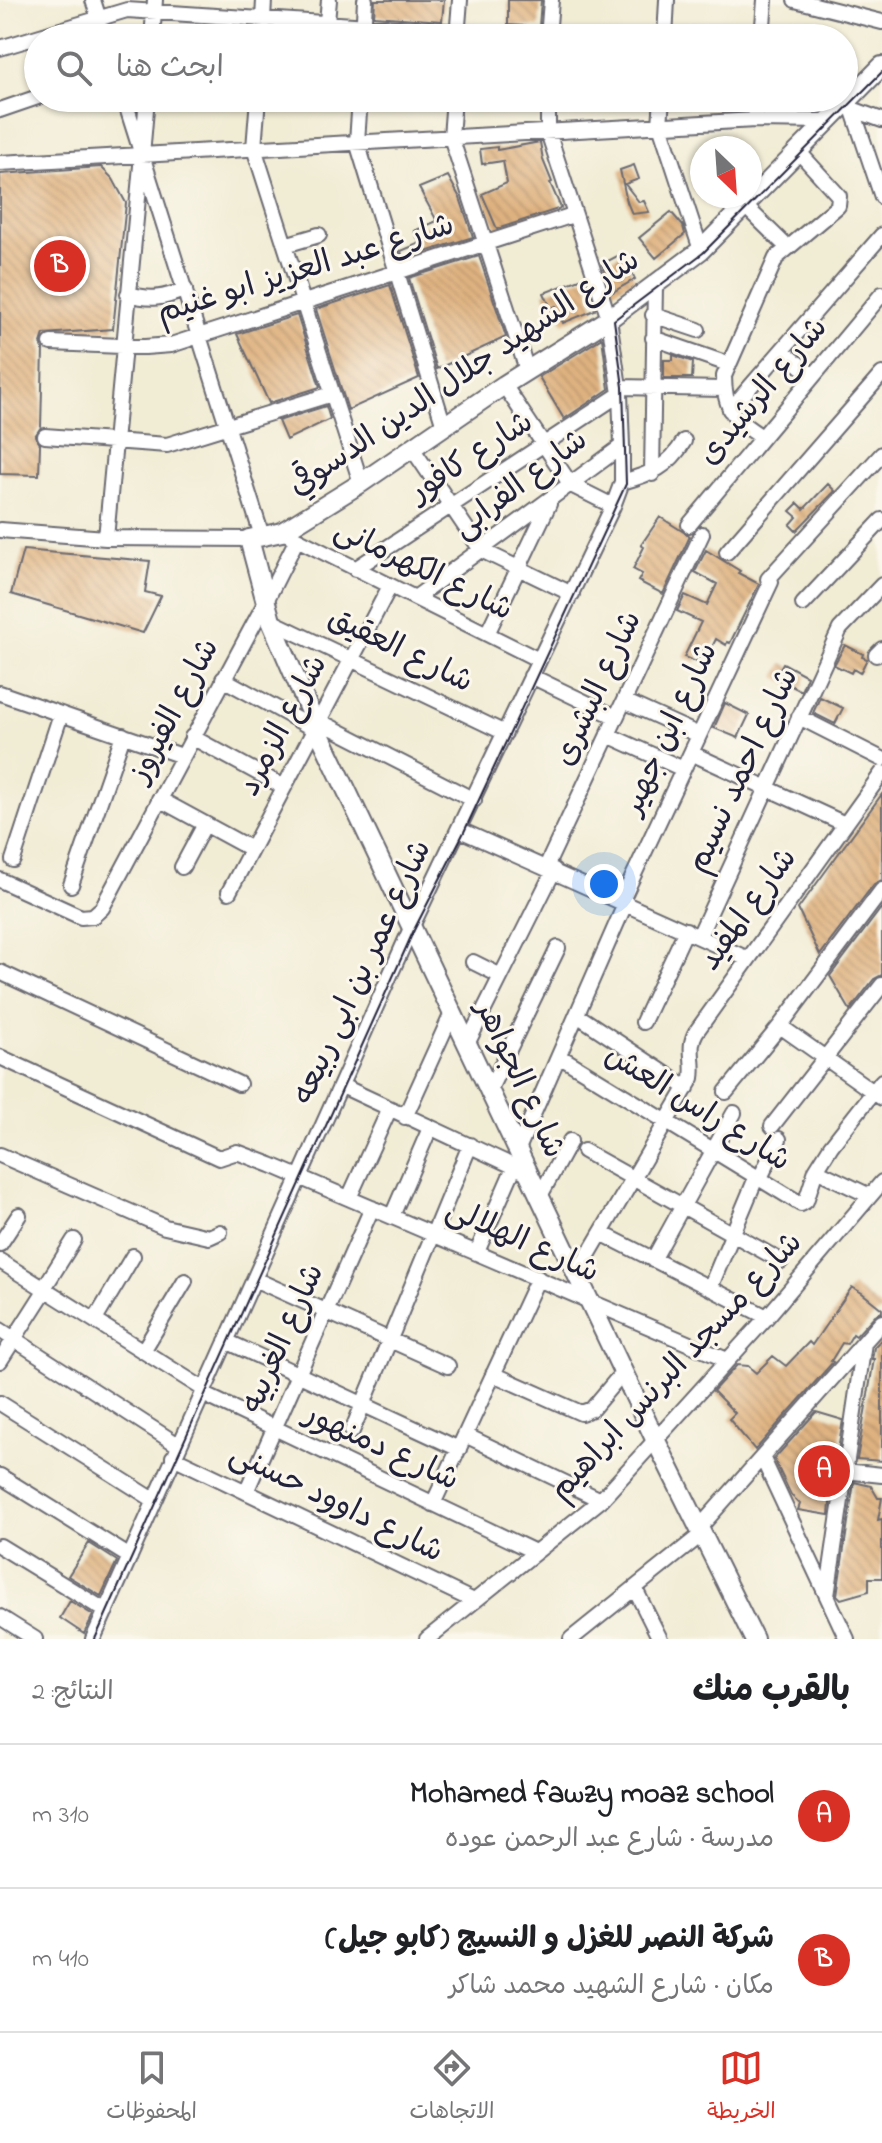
<!DOCTYPE html>
<html lang="ar">
<meta charset="utf-8">
<style>
:root{--surface:#fff;--page:#f6f6f6;--text:#202124;--muted:#757577;--line:#e0e0e0;--accent:#d93025}
body{margin:0;font-family:"Indie Flower","Playpen Sans Arabic",sans-serif;background:var(--page);color:var(--text);direction:rtl}
.compass{position:absolute;left:690px;top:136px;width:72px;height:72px;border-radius:50%;background:var(--surface);box-shadow:0 2px 6px #0004;rotate:155deg}
.you{position:absolute;left:604px;top:884px;width:28px;height:28px;margin:-20px;border:6px solid #fff;border-radius:50%;background:#1a73e8;box-shadow:0 0 0 12px #1a73e833}
.badge{display:grid;place-items:center;width:52px;height:52px;border-radius:50%;background:var(--accent);color:#fff;font-size:26px;font-weight:700}
.pin{position:absolute;translate:-50% -50%;border:4px solid #fff;box-shadow:0 2px 8px #0006}
.list{margin:0;padding:0;list-style:none}
h2{display:flex;justify-content:space-between;align-items:center;height:104px;margin:0;padding:0 32px;font-size:34px}
h2 small{font-size:26px;font-weight:400;color:var(--muted)}
.list li{display:grid;grid-template-columns:52px 1fr auto;gap:24px;align-items:center;box-sizing:border-box;height:144px;padding:0 32px;border-top:2px solid var(--line)}
.list b{display:block;font-size:30px;white-space:nowrap}
.list p{margin:0;font-size:26px;white-space:nowrap;color:var(--muted)}
.list em{font-size:26px;font-style:normal;color:var(--muted)}
.icon{flex:none;width:44px;height:44px;fill:none;stroke:currentColor;stroke-width:2;stroke-linecap:round;stroke-linejoin:round}
.map{position:relative;flex:none;width:882px;height:1639px;overflow:hidden;direction:ltr}
.search{position:absolute;background:var(--surface);box-shadow:0 2px 6px #0004;left:24px;right:24px;top:24px;height:88px;display:flex;align-items:center;gap:20px;box-sizing:border-box;padding:0 28px;border-radius:44px;color:var(--muted);font-size:30px}
.sheet{height:392px;background:var(--surface)}
nav{display:flex;justify-content:space-around;align-items:center;box-sizing:border-box;height:112px;border-top:2px solid var(--line);background:var(--surface);font-size:22px;color:var(--muted)}
nav a{display:grid;justify-items:center;gap:4px}
nav .on{color:var(--accent)}
.map>svg:first-child{display:block}
.building{fill:url(#building-back-hatch)}
.lines{fill:none;stroke-linecap:round;stroke-linejoin:round}
.minor-casing{stroke:#6a6971;stroke-width:18}
.major-casing{stroke:#6a6971;stroke-width:22}
.minor{stroke:#fff;stroke-width:14}
.major{stroke:#fff;stroke-width:18}
.tram{stroke:#22223b;stroke-width:2}
.labels{text-anchor:middle;dominant-baseline:central;stroke-width:6;stroke-linejoin:round;paint-order:stroke}
.street-label{font-size:32px;fill:#22223b;stroke:#fbf7ec}
</style>
<div class="map">
<svg width="882" height="1639" viewBox="0 0 882 1639">
<defs>
<pattern id="building-back-hatch" width="6" height="6" patternUnits="userSpaceOnUse" patternTransform="scale(2)"><rect width="6" height="6" fill="#dfb280"/><path d="M-1 5l2 2M0 0l6 6M5-1l2 2" fill="none" stroke="#bf9970"/></pattern>
</defs>
<rect width="100%" height="100%" fill="#fbf7ec"/>
<filter id="ink" filterUnits="userSpaceOnUse"><feTurbulence type="fractalNoise" baseFrequency=".0125" numOctaves="2"/><feDisplacementMap in="SourceGraphic" scale="16" xChannelSelector="R" yChannelSelector="G"/><feConvolveMatrix kernelMatrix="1 2 1 2 8 2 1 2 1" color-interpolation-filters="sRGB"/></filter>
<filter id="wash" filterUnits="userSpaceOnUse"><feTurbulence type="fractalNoise" baseFrequency=".006" numOctaves="4" result="noise"/><feDisplacementMap in="SourceGraphic" scale="32" xChannelSelector="R" yChannelSelector="G"/><feGaussianBlur stdDeviation="1.8" result="paint"/><feColorMatrix in="noise" values="0 0 0 0 0 0 0 0 0 0 0 0 0 0 0 0 0 1.4 0 .05"/><feComposite in="paint" operator="in"/></filter>
<g filter="url(#wash)">
<rect width="100%" height="100%" fill="#f1ecd4"/>
<g id="blocks">
<path class="building" d="M375 0H444L442 21 374 16Z
M508 0H541L539 27 508 25Z
M540 142 543 160 552 182 550 183 561 208 497 229 482 194 507 183 503 161 482 164 480 149 497 147V150Z
M634 165 639 179 625 184 639 202 644 201 649 212 632 214 627 202 620 170Z
M101 167 113 179 126 203 113 329 44 334 41 343 43 349 41 427 35 436 40 444 39 475 0 474V174Z
M448 176 460 198 473 237 403 259 401 251 420 243 414 231 437 221 419 188Z
M671 212 683 226 685 234 656 258 639 238Z
M623 253 635 279 611 293 602 264Z
M479 256 506 337 437 369 409 278Z
M585 277 595 310 563 323 556 306 551 308 544 293Z
M390 285 419 378 348 410 316 309Z
M297 315 320 387 269 403 237 334Z
M602 338 609 389 564 419 539 377Z
M673 355 693 362 692 378H664V360H673Z
M326 406 330 419 286 440 278 421Z
M828 484 835 491 796 531 790 525 797 517 790 511 798 503 804 509Z
M660 517 690 536 663 594 638 581 642 574 633 569 644 547 641 545Z
M23 550 150 561 145 592 161 596 143 633 11 594Z
M706 550 740 571 738 573 759 584 730 643 727 642 726 645 716 639 711 649 704 646 696 662 684 657 701 622 677 611 685 595 707 605 717 584 695 572Z
M845 645 863 654 862 657 867 659 860 673 853 669 851 673 834 665Z
M783 663 807 676 801 691 775 677Z
M820 697 843 708 835 724 813 713Z
M725 703 749 715 738 738 714 728Z
M882 794V880L874 884 820 955 798 909Z
M882 907V975L874 979 850 1010 830 976Z
M852 1287 862 1293 882 1309V1312L875 1315 856 1336 853 1334 847 1344 842 1343 831 1361 833 1362 755 1450 729 1419 735 1413 713 1391 737 1365 748 1366 756 1373 773 1356 786 1366 809 1342 812 1345Z
M882 1339V1461L857 1459 874 1359H872L874 1347Z
M816 1412 843 1420 837 1457 834 1456 829 1515 798 1510 800 1504 791 1495 774 1459Z
M854 1482 871 1486 878 1498H882L878 1520 882 1519V1578H869V1591L841 1599 837 1595Z
M89 1543 117 1561 101 1596 68 1576Z
M70 1601 93 1615 84 1634 60 1618Z"/>
</g>
</g>
<g filter="url(#ink)">
<use href="#blocks" fill-opacity="0" stroke="#6a6971" stroke-width="2"/>
<g class="lines">
<g class="minor-casing">
<path id="minor" d="M93 0 105 38
M795 0 882 22
M327 22 329 0
M152 38 155 0
M262 38 264 0
M363 38 365 0
M457 38 460 0
M665 38 667 0
M762 38 765 0
M0 48 127 10 548 38 551 0
M147 98 142 155 262 536
M258 98 254 148 361 483
M360 98 357 142 444 426
M454 98 451 137 527 370
M662 98 660 125 701 250
M849 99 882 197
M852 109 882 120
M0 110 38 97
M755 120 757 98
M0 163 755 120 827 121
M745 206 787 247
M285 245 319 235
M128 294C150 300 164 299 185 289
M653 315 698 330
M653 338 728 364
M51 343 145 347 171 345 573 215
M782 350 813 376
M504 385 571 485 613 506
M619 387 724 389
M730 410 882 235
M45 436 167 445 332 394
M762 437C735 420 724 411 724 376L776 258 838 206 839 196 798 151
M412 448 481 550 572 594
M652 474 655 285
M622 482C651 474 669 467 684 441
M689 525 882 294
M0 530 106 538 249 539
M289 535 539 660
M106 538 142 155 124 98
M727 552 882 374
M355 569 620 394
M768 579 882 454
M415 598 622 446
M803 604 882 520
M271 621 505 733
M487 634 549 504
M876 655 882 649
M531 676 616 717
M223 679 314 729
M0 693 182 756
M624 701 699 735
M799 717 882 759
M319 721 474 800
M608 735 683 769
M192 737 284 787
M691 753 845 824
M159 799 251 849
M460 830 748 959
M13 860 61 714
M182 867 205 824
M546 867 702 534
M0 880 81 917 93 916 102 908 265 603 297 539
M71 885 123 735
M229 892 390 586
M622 900 771 582
M699 936 840 629 882 585
M473 962 501 976
M0 972 239 1084
M577 1015 687 1088
M643 1022 686 930
M780 1026 882 1098
M468 1042 554 870
M559 1056 801 1204 806 1201 816 1170 831 1146 882 1081
M0 1057 219 1158 237 1152 271 1165 727 1360
M342 1086 530 1174
M490 1089 558 948
M726 1092 780 1026 882 890
M405 1117 453 1011
M772 1126 882 985
M518 1149 626 902
M584 1151 781 1261
M0 1155 165 1227 209 1237 220 1232
M816 1170 870 1196
M759 1180 779 1139
M540 1196 570 1141
M349 1198 389 1110
M392 1216 430 1128
M601 1233 767 1317
M0 1244 19 1215
M477 1252 515 1165
M653 1260 734 1113
M0 1261 205 1390
M577 1274 692 1078C695 1061 687 1047 696 1032L882 773
M254 1279 448 1366
M44 1288 74 1240
M710 1288 756 1178
M95 1320 133 1256
M0 1330 178 1445
M226 1341 459 1449
M143 1351 185 1281
M0 1361 46 1289
M493 1374 581 1413 592 1409 623 1372
M203 1394 535 1552
M0 1403 154 1500
M352 1431 470 1145
M465 1435 601 1500
M173 1457 474 1601
M762 1457 847 1639
M845 1471 882 1475
M0 1476 130 1557
M246 1492 372 1208
M433 1504 538 1278
M699 1528 882 1322
M0 1546 106 1611
M635 1589 660 1639
M827 1596 864 1343
M0 1617 35 1639
M93 1639 412 926 613 506 622 482V446L620 394 609 319 548 132V98
M427 1639 601 1500 767 1317 882 1182
M571 1639 702 1534"/>
</g>
<g class="major-casing">
<path id="major" d="M754 1639 655 1439 316 726 271 621 249 539 282 532 361 483 504 385 609 319 701 250 882 66"/>
</g>
<use href="#minor" class="minor"/>
<use href="#major" class="major"/>
<path class="tram" d="M95 1639 414 930 464 832 626 484 623 387 614 320 703 253 882 72"/>
</g>
</g>
<g class="labels">
<g class="street-label">
<text transform="translate(306 270) rotate(-17)">شارع عبد العزيز ابو غنيم</text>
<text transform="translate(465 374) rotate(-34)">شارع الشهيد جلال الدين الدسوقي</text>
<text transform="translate(764 392) rotate(-50)">شارع الرشيدى</text>
<text transform="translate(472 458) rotate(-33)">شارع كافور</text>
<text transform="translate(521 485) rotate(-37)">شارع الفرابى</text>
<text transform="translate(423 571) rotate(26)">شارع الكهرمانى</text>
<text transform="translate(400 651) rotate(26)">شارع العقيق</text>
<text transform="translate(599 689) rotate(-65)">شارع البشرى</text>
<text transform="translate(175 711) rotate(-62)">شارع الفيروز</text>
<text transform="translate(284 726) rotate(-62)">شارع الزمرد</text>
<text transform="translate(671 729) rotate(-65)">شارع ابن جهير</text>
<text transform="translate(744 771) rotate(-65)">شارع احمد نسيم</text>
<text transform="translate(749 910) rotate(-54)">شارع المفيد</text>
<text transform="translate(363 973) rotate(-65)">شارع عمر بن ابى ربيعه</text>
<text transform="translate(519 1080) rotate(65)">شارع الجواهر</text>
<text transform="translate(697 1109) rotate(32)">شارع راس العش</text>
<text transform="translate(522 1242) rotate(24)">شارع الهلالى</text>
<text transform="translate(284 1339) rotate(-66)">شارع الغربيه</text>
<text transform="translate(677 1367) rotate(-47)">شارع مسجد البرنس ابراهيم</text>
<text transform="translate(381 1448) rotate(25)">شارع دمنهور</text>
<text transform="translate(336 1504) rotate(26)">شارع داوود حسنى</text>
</g>
</g>
</svg>
<svg class="compass" viewBox="-18 -18 36 36"><path d="M0-13l5 13h-10z" fill="#e53935"/><path d="M0 13l5-13h-10z" fill="#757577"/></svg>
<div class="you"></div>
<div class="pin badge" style="left:824px;top:1471px">A</div>
<div class="pin badge" style="left:60px;top:266px">B</div>
<div class="search"><svg class="icon" aria-label="search" viewBox="0 0 24 24"><circle cx="10" cy="10" r="6"/><path d="M15 15l6 6"/></svg>ابحث هنا</div>
</div>
<section class="sheet">
<h2>بالقرب منك<small>النتائج: 2</small></h2>
<ul class="list">
<li><span class="badge">A</span><div><b>Mohamed fawzy moaz school</b><p>مدرسة · شارع عبد الرحمن عوده</p></div><em>310 m</em></li>
<li><span class="badge">B</span><div><b>شركة النصر للغزل و النسيج (كابو جيل)</b><p>مكان · شارع الشهيد محمد شاكر</p></div><em>410 m</em></li>
</ul>
</section>
<nav>
<a class="on"><svg class="icon" aria-label="map" viewBox="0 0 24 24"><path d="M3 6l6-2 6 2 6-2v14l-6 2-6-2-6 2zM9 4v14M15 6v14"/></svg>الخريطة</a>
<a><svg class="icon" aria-label="directions" viewBox="0 0 24 24"><path d="M12 3l9 9-9 9-9-9zM9 14v-3h6M13 9l2 2-2 2"/></svg>الاتجاهات</a>
<a><svg class="icon" aria-label="saved" viewBox="0 0 24 24"><path d="M7 4h10v16l-5-4-5 4z"/></svg>المحفوظات</a>
</nav>
